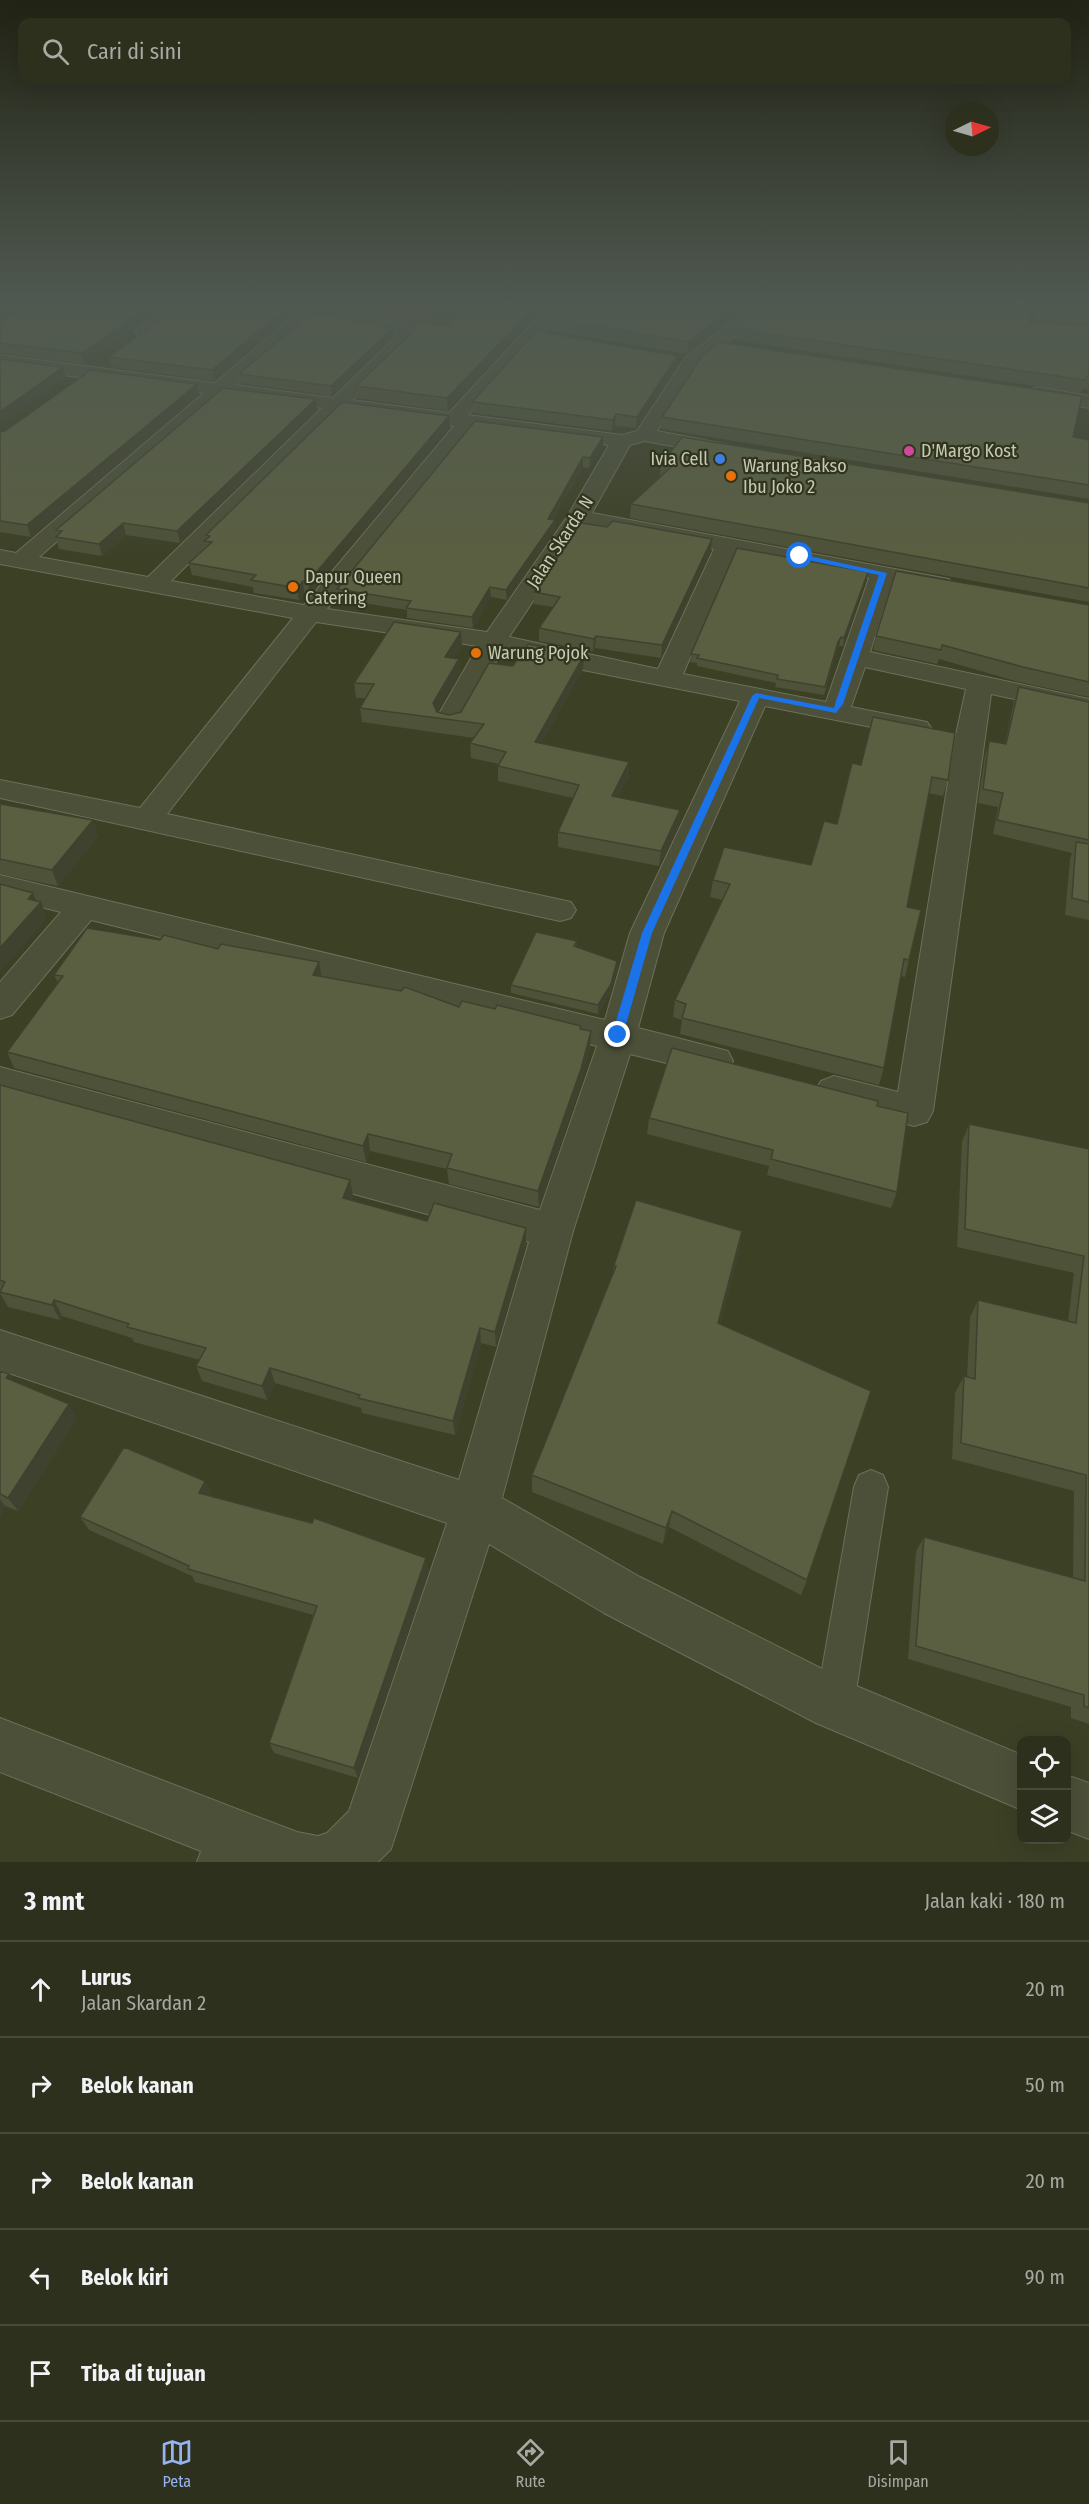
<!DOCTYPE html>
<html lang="id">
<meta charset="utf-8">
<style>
:root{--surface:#2d301c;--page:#393c29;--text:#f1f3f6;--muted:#a7a9a3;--line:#484b3b;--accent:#95b2f1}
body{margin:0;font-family:"Fira Sans Condensed",sans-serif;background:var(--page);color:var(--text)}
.controls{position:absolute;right:18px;bottom:18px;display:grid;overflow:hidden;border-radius:12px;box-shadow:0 6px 24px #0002}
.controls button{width:54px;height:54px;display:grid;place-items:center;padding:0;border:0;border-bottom:2px solid var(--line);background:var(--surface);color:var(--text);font:30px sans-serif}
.compass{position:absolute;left:945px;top:102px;width:54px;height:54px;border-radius:50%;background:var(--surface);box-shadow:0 6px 24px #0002;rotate:85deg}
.stop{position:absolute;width:18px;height:18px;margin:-14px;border:4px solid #1a73e8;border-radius:50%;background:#fff}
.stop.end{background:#1a73e8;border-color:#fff;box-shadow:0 2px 6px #0008}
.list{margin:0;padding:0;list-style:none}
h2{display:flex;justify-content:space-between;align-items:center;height:78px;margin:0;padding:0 24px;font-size:26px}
h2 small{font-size:20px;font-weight:400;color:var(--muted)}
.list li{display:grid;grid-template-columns:39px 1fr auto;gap:18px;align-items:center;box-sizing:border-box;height:96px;padding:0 24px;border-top:2px solid var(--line)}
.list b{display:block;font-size:22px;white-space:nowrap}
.list p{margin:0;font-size:20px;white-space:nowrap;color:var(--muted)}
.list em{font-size:20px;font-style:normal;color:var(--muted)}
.icon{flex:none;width:33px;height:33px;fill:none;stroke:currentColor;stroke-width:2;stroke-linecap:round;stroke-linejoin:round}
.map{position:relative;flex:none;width:1089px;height:1862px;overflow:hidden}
.search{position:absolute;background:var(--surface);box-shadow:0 6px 24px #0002;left:18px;right:18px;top:18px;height:66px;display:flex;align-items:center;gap:15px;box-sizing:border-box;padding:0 21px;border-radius:12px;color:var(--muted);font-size:22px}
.sheet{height:558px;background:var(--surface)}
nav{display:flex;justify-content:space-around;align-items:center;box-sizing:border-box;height:84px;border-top:2px solid var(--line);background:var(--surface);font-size:16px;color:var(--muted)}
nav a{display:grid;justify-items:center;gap:3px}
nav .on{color:var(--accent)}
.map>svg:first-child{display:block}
.green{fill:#4a3e2f}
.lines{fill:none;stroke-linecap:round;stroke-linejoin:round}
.lane-casing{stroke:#6c705a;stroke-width:2}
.street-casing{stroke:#6c705a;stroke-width:2}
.lane{fill:#4c5039;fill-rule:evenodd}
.street{fill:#4c5039;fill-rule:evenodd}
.wall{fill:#4d5238}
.shaded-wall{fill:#3f422e}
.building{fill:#5a5f41;stroke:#3f422e;stroke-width:1.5}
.route{fill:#1a73e8}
.hotel-dot{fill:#d1479c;stroke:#31351e;stroke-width:2}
.shop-dot{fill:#3f7fe0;stroke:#31351e;stroke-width:2}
.food-dot{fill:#e8710a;stroke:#31351e;stroke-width:2}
.labels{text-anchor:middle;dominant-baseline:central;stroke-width:4.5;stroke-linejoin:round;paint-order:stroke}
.far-poi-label{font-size:18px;fill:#c6cab5;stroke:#31351e;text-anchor:start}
.far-street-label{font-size:18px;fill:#c6cab5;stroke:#31351e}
</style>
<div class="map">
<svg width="1089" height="1862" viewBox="0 0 1089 1862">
<rect width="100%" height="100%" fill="#3c4025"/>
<path class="green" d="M300 302H467L437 315 438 327 415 332 382 320 302 308Z"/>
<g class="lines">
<g class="lane-casing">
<path id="lane" d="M871 1470 883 1475 888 1487 854 1704 849 1718 835 1723 821 1718 816 1704 854 1487 859 1475Z"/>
</g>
<g class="street-casing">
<path id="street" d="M164 302H185L187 308 150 336H138L135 332 138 328 169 306Z
M552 302H569L468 415 622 435 637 431 685 358 757 302H775L699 366 657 431 730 445 733 449 730 453 723 455 644 441 630 445 592 513 949 579 952 584 949 589 940 591 892 582 870 652 1089 699V715L991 694 933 1111 927 1122 914 1126 821 1101 815 1091 821 1081 834 1076 898 1092 955 739 966 689 865 667 851 707 927 722 931 728 927 734 917 736 765 706 664 933 638 1028 728 1051 733 1061 728 1071 715 1075 630 1054 573 1231 502 1498 640 1577 854 1685 1022 1755V1810L816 1723 604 1613 489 1544 391 1849 378 1862H197L201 1851 0 1772V1718L297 1832 318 1836 327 1833 349 1811 447 1523 0 1370V1330L459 1480 529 1242 0 1097V1067L540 1210 597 1046 91 920 12 1015 0 1019V982L61 912 0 897V875L605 1020 630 933 740 701 568 667 502 651 464 719 460 725 450 727 440 725 436 719 478 646 316 622 167 814 571 902 576 910 571 918 560 921 0 798V780L140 808 293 618 0 564V550L16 553 204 393 0 367V355L215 383 297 313 323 309 406 325 415 330 413 340 352 400 449 413ZM323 319 398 335 333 398 235 385 308 321ZM224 396 322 408 148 577 39 557ZM342 411 454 426 304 605 171 581ZM474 428 609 445 567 517 487 632 327 609ZM584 525 714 549 658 669 509 637ZM735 553 869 578 826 702 683 674Z
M1038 387 1089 396V408L1031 397 1028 393 1031 389Z
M1066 1775 1089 1783V1839L1066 1830Z"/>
</g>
<use href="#lane" class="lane"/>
<use href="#street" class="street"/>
</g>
<path class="wall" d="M184 302H302L287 315V318L214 381 112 367 109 357Z
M662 302H754L739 313Z
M1089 302V323L1035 322 1033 323 1089 325V390L1082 389 1081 393 734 340 735 329Z
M165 306 84 364 0 353V322Z
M547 318 723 325 687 354 547 330Z
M445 326 448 411 357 398 356 386Z
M393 328V336L332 396 240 383 239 374Z
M543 332 677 356 676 368 636 428 615 426 612 431 473 413 472 402Z
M199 395 31 537 0 532V432Z
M317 410 180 543 126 535 102 556 59 549 56 537 58 535 56 530Z
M662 417 1073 437 1089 440V499L661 429Z
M450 428 310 594 304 593 299 600 254 593 253 587 192 575 189 563 206 548 204 541 206 539V535Z
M603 446 589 468 583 467 553 520 555 530 507 600 491 597 473 628 407 618V610L338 599 337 589Z
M661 465 1089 503V602L630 518 631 504 660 477Z
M711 551 661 658 595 648 593 651 539 641V628L553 607 534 604V592Z
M868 572 866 580 843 646H839L837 650 824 695 775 687 776 683 697 666V663L690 662 691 654Z
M1089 605V697L1019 682 939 659 937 664 873 650 876 636Z
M462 646 454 659H459L460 673 437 712 449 715 461 712 513 666 584 655 583 669 542 743 629 776 618 797 680 810 679 825 659 866 558 847V832L573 798 498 781V766L499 764 471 758 470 743 474 738 362 722 360 708 366 698H356L354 683Z
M1019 687 1089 702V920L1065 915 1070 859 1072 853 993 834 998 807 978 803 985 756 989 741 1005 744 1014 701Z
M852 763 948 780 943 796 928 793 907 907 909 960 905 977 901 976 884 1068 879 1085 680 1034 682 1020 673 1017 675 1000 722 900 710 897 713 880 811 865 837 824Z
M0 804 93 820 98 836 58 886 0 874Z
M577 941 576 947 617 970 610 992 598 1014 511 993V985Z
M218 949 319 962 322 976 459 1007 495 1009 581 1026V1029L590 1047 580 1086 539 1207 449 1184 447 1169 370 1151 366 1162 14 1068 7 1052 58 983 54 975Z
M0 1085 353 1196 351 1201 427 1221 526 1244 496 1347 481 1343 455 1435 362 1413 361 1408 275 1383 267 1400 202 1381 196 1366 200 1360 134 1342 132 1338 62 1316 60 1320 8 1307 0 1293Z
M877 1106 897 1192 891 1208 767 1175 769 1166 647 1134 649 1118Z
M969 1124 1089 1149V1724L1071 1718V1707L908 1659 916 1551 924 1537 1073 1578 1074 1491 952 1459 955 1393 964 1376 967 1377 970 1317 978 1300 1068 1321 1074 1273 957 1247 962 1142Z
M742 1231 739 1251 720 1323 807 1580 801 1595 669 1527 663 1544 532 1492V1475L613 1274 614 1265Z
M0 1371 9 1374 14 1382 77 1418 18 1511 5 1506 0 1516Z
M205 1481 211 1495 210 1496 429 1570 358 1778 274 1753 269 1743 313 1615 195 1582 192 1576 89 1530 80 1517Z"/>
<path class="shaded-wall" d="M5 302H25L0 316V304Z
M155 302H164L165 306 84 364 82 353Z
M289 302H302L287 315V318L214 381 212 370Z
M539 302H550L448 411 447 398Z
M741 302H754L739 313Z
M1038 310 1035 322 1024 329 1027 317Z
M725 314 723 325 687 354 688 342Z
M393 328V336L332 396 331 386Z
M677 356 676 368 636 428 637 417Z
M63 367 66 378 0 425V412Z
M197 384 199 395 31 537 27 525Z
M316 399 317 410 180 543 177 531Z
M616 414 615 426 612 431 613 420Z
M449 416 450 428 310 594 308 582Z
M603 437V446L589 468 590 458Z
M583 457V467L548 529V519Z
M555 520V530L507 600 506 590Z
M123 523 126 535 102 556 99 544Z
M712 539 711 551 661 658 662 645Z
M868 572 866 580 843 646 844 638Z
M303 581 304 593 299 600 297 588Z
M490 587 491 597 473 628 472 617Z
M461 632 462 646 446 672 445 657Z
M596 636 595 648 593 651 594 639Z
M841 637 839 646 837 650 824 695 838 642Z
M584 655 583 669 535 756V742Z
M459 659 460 673 434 718 433 703Z
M629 762V776L612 810V796Z
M680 810 679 825 659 866 661 851Z
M93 820 98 836 58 886 52 870Z
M33 893 38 905 41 902 47 918 0 972V948L28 899Z
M617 961V970L610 992 598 1014V1005Z
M319 962 322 979 313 975Z
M591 1031 590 1047 580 1086 539 1207 538 1191Z
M368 1134 370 1151 366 1162 363 1146Z
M350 1180 353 1196 346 1214 343 1198Z
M526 1228V1244L496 1347 495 1332Z
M742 1231 739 1251 715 1341 718 1323Z
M54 1300 62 1316 60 1320 52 1305Z
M480 1328 481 1343 455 1435 453 1421Z
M270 1368 275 1383 267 1400 262 1386Z
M9 1374 18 1388 6 1378Z
M69 1404 77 1418 18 1511 8 1498Z
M205 1481 211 1495 205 1506 199 1493Z
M0 1499 5 1506 0 1516Z
M672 1511 669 1527 663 1544 666 1528Z
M426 1558 429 1570 358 1778 354 1768Z"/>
<path class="building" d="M33 302H155L82 353 0 343V322Z
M184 302H289L283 308H286L212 370 109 357Z
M471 302H539L447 398 356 386 414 330 416 321 445 326Z
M562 302H643L725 314 688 342 547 318Z
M767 302H1089V311L1038 310 1027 317 1030 323 1089 325V377L1086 376 1085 380 735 329Z
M318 313 393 328 331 386 239 374 308 315Z
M539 328 543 332 677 356 637 417 616 414 613 420 472 402Z
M719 342 1082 396 1073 437 1089 440V485L662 417 702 356Z
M0 359 63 367 0 412Z
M91 370 197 384 27 525 0 521V432L5 431Z
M223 388 316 399 177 531 123 523 99 544 56 537 62 531 56 530Z
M342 402 449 416 308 582 303 581 297 588 251 580 256 575 189 563 212 542 204 541 210 536 206 535Z
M475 421 603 437 590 458 583 457 548 519 555 520 506 590 490 587 472 617 406 608 411 601 337 589Z
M682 437 1089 503V588L631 504 672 466 661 465Z
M613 521 712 539 662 645 596 636 594 639 539 628 560 597 534 592 581 523 607 527Z
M737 548 868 572 844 638 841 637 838 642 825 687 777 679 778 675 697 658 699 655 691 654Z
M896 571 1089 605V682L1023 667 942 645 941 650 876 636Z
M394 622 461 632 445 657 459 659 433 703 437 712 449 715 461 712 489 663 513 666 528 644 584 655 535 742 629 762 612 796 680 810 661 851 558 832 579 785 498 766 506 752 470 743 484 724 360 708 374 684 354 683Z
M1019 687 1089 702V840L997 820 1003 793 983 789 989 741 1006 744Z
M873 717 955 733 948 780 932 777 907 907 921 910 909 960 904 959 884 1068 682 1018 686 1004 675 1000 730 884 713 880 724 847 811 865 824 821 837 824 852 763 861 765Z
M0 804 93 820 52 870 0 859Z
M1076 842 1089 844V902L1072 898Z
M0 884 33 893 28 899 41 902 0 948Z
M87 928 160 940 164 935 218 949 221 944 319 962 313 975 401 991 405 987 459 1007 462 1001 495 1009 497 1005 581 1026 580 1029 591 1031 581 1069 538 1191 447 1168 452 1154 368 1134 363 1146 7 1052 63 976 54 975Z
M536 932 577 941 574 946 617 961 611 984 598 1005 511 985Z
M672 1048 878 1101 877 1106 908 1113 897 1192 771 1159 773 1150 649 1118Z
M0 1085 350 1180 343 1198 427 1221 434 1203 526 1228 495 1332 480 1328 453 1421 358 1398 360 1395 270 1368 262 1386 196 1366 206 1348 127 1327 129 1324 54 1300 52 1305 0 1292 5 1282 0 1280Z
M969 1124 1089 1149V1708L1084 1706V1695L916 1646 924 1537 1085 1581 1086 1475 961 1443 964 1376 975 1379 978 1300 1076 1323 1084 1256 965 1229Z
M636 1200 742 1231 718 1323 871 1391 807 1580 672 1511 666 1528 532 1475 616 1266 614 1265Z
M0 1371 9 1374 6 1378 69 1404 8 1498 0 1494Z
M124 1447 205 1481 199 1493 312 1523 314 1518 426 1558 354 1768 269 1743 317 1606 188 1569 189 1566 80 1517Z"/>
<linearGradient id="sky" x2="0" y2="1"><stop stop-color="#212314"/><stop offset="0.54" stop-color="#505951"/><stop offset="1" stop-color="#505951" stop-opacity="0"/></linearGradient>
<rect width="1089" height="562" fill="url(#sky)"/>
<path class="route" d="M800 554 887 573 843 704 836 713 759 698 652 933 623 1035 618 1039 614 1038 612 1035 642 933 752 696 756 693 834 708 835 704 879 575 798 558Z"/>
<circle class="hotel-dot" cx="909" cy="451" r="6"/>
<circle class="shop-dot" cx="720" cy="459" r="6"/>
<g class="food-dot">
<circle cx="731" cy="476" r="6"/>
<circle cx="293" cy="587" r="6"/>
<circle cx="476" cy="653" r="6"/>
</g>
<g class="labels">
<g class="far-poi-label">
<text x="921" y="451">D'Margo Kost</text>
<text x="708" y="459" text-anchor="end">Ivia Cell</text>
<text x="743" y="466">Warung Bakso<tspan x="743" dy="21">Ibu Joko 2</tspan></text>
<text x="305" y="577">Dapur Queen<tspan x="305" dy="21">Catering</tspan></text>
<text x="488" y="653">Warung Pojok</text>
</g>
<g class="far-street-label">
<text transform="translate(560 542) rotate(-57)">Jalan Skarda N</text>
</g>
</g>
</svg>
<div class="controls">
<button><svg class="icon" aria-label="locate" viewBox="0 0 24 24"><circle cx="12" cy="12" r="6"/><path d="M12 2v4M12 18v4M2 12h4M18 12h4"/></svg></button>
<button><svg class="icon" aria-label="layers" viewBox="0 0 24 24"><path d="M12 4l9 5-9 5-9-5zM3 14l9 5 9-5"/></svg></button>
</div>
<svg class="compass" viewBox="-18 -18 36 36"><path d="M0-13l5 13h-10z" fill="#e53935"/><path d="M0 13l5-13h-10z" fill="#a7a9a3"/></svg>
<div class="stop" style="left:800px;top:556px"></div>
<div class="stop end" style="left:618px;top:1035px"></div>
<div class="search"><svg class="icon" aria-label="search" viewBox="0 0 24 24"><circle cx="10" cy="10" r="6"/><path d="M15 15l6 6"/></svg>Cari di sini</div>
</div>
<section class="sheet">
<h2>3 mnt<small>Jalan kaki · 180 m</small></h2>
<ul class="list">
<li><svg class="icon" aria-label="ahead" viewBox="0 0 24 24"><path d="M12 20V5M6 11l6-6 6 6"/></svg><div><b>Lurus</b><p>Jalan Skardan 2</p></div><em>20 m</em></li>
<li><svg class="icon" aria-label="right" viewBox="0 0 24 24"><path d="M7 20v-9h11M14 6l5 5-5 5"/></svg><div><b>Belok kanan</b></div><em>50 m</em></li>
<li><svg class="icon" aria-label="right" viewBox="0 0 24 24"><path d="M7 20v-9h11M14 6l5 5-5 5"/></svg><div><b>Belok kanan</b></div><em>20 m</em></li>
<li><svg class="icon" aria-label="left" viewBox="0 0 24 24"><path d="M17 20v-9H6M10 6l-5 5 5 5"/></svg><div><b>Belok kiri</b></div><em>90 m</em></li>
<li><svg class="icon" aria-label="arrive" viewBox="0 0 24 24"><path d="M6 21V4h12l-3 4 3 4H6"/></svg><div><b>Tiba di tujuan</b></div></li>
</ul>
</section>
<nav>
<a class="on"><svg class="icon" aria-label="map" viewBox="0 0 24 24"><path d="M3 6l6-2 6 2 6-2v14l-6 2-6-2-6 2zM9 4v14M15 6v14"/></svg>Peta</a>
<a><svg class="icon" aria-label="directions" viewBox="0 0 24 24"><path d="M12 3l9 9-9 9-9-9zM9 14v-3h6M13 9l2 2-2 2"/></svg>Rute</a>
<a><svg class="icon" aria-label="saved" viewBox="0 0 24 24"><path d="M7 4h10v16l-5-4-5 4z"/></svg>Disimpan</a>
</nav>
